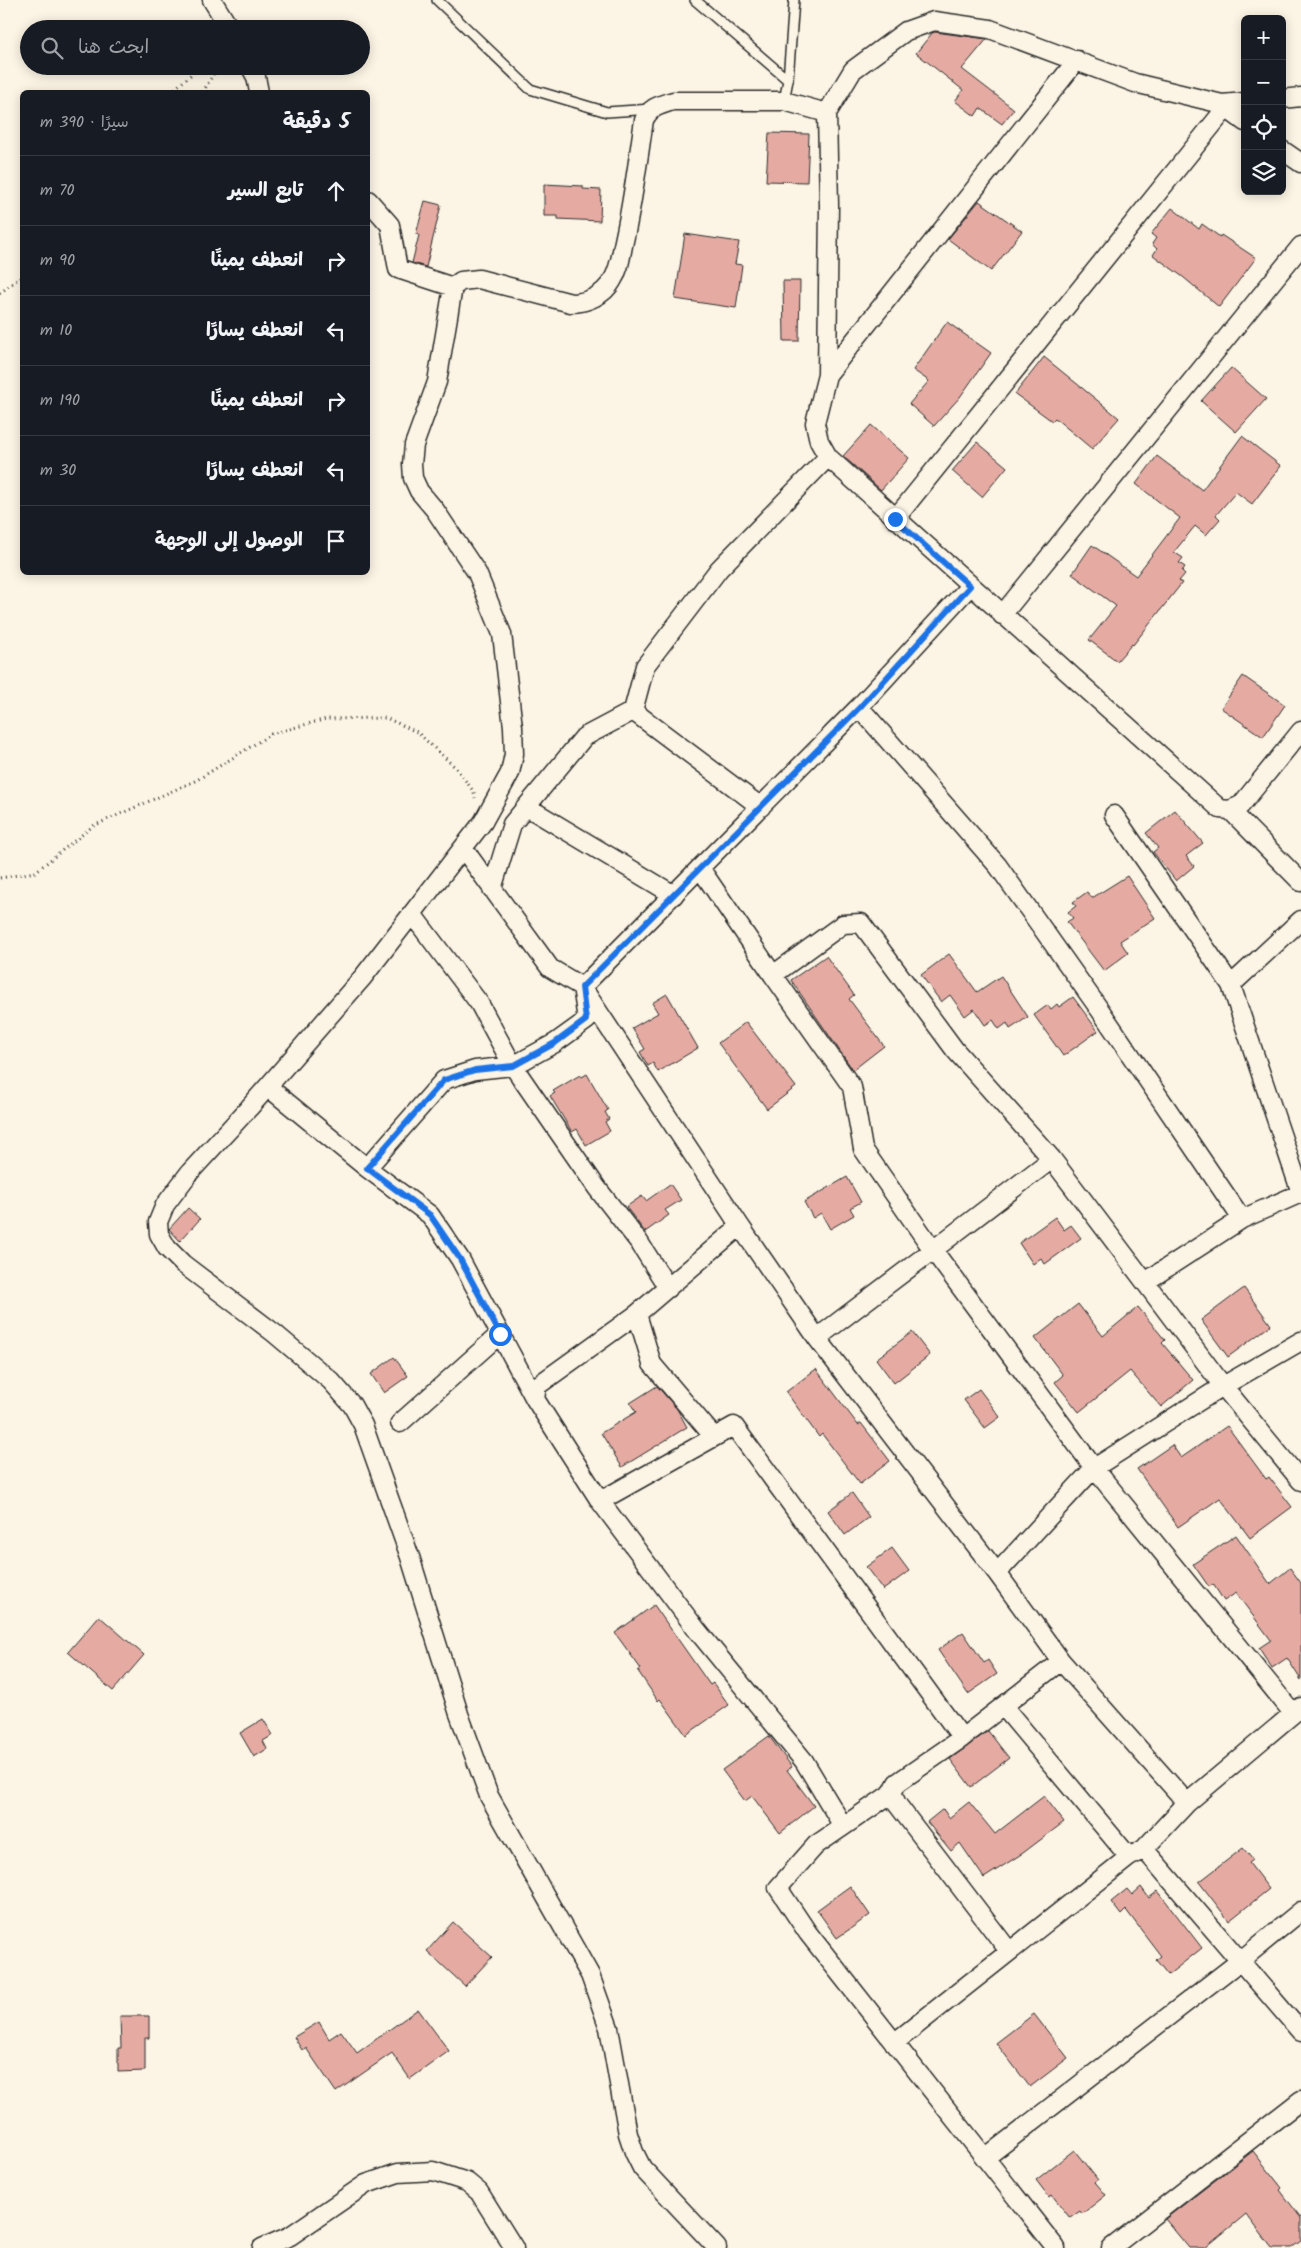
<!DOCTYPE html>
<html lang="ar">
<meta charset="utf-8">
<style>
:root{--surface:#171b24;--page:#20242c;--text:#f1f3f6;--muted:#9ea1a6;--line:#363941}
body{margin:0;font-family:Kalam,"Playpen Sans Arabic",sans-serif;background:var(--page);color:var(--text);direction:rtl}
.controls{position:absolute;right:15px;top:15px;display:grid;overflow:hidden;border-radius:8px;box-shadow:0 2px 12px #0003}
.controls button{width:45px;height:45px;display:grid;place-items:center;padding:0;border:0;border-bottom:1px solid var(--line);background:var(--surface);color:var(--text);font:25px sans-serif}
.stop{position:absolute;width:15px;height:15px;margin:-11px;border:4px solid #1a73e8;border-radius:50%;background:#fff}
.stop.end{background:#1a73e8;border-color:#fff;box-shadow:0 1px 5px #0008}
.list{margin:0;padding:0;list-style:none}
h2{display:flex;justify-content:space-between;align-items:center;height:65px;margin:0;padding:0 20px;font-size:21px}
h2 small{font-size:16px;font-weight:400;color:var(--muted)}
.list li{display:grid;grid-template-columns:32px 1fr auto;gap:15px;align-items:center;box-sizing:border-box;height:70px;padding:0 20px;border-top:1px solid var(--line)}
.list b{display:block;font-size:19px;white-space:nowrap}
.list em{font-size:16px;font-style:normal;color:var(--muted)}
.icon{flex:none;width:28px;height:28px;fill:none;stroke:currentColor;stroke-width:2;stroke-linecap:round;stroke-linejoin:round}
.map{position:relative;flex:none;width:1301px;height:2248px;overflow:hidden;direction:ltr}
.search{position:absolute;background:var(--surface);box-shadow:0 2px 12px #0003;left:20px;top:20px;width:350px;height:55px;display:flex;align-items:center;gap:12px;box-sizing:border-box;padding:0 18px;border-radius:28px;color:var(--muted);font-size:19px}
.panel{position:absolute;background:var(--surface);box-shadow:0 2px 12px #0003;left:20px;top:90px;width:350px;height:485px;border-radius:8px;direction:rtl}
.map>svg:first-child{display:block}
.building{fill:#e5aba3;stroke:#2b2b2b}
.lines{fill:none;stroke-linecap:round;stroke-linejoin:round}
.service-casing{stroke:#2b2b2b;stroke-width:12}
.minor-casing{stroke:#2b2b2b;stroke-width:21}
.path{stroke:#2b2b2b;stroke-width:3;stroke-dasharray:1 4;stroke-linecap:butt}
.service{stroke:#fcf5e5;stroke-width:9}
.minor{stroke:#fcf5e5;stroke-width:18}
.route{stroke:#1a73e8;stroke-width:6}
</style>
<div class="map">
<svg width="1301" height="2248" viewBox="0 0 1301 2248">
<rect width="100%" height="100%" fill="#fcf5e5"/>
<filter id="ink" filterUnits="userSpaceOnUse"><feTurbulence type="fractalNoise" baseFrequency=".02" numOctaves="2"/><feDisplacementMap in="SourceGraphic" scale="10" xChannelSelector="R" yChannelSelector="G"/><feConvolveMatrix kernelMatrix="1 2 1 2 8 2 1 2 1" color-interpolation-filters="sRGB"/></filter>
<g filter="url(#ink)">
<path class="building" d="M935 32 987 39 962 69 1014 109 1002 124 980 108 975 116 955 101 963 90 916 53 932 33Z
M769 133 809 134 807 182 766 181Z
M544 184 583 186V189L601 190 600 221 558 219V216H544Z
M425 201 441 205 426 267 412 263 419 235 416 234Z
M979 201 1022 231 991 271 948 239Z
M1172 208 1199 229 1202 224 1220 237 1221 235 1256 258 1219 307 1183 277 1153 255 1157 249 1152 244 1156 238 1151 234Z
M685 234 739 242 735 264 742 265 736 308 675 299Z
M783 281H800L799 341H784Z
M947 322 991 353 960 397 934 426 909 404 929 381 913 370Z
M1044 357 1119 418 1092 449 1055 418 1052 421 1015 394Z
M1231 368 1266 399 1236 432 1201 401Z
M871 425 909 458 881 490 843 456Z
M1242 436 1281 466 1252 504 1236 492 1216 515 1220 519 1206 535 1195 526 1174 552 1183 558 1179 563 1185 567 1182 571 1185 574 1179 581 1182 583 1133 645 1132 644 1117 661 1089 640 1116 606 1072 574 1092 545 1136 576 1180 518 1136 484 1157 456 1202 490Z
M977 442 1007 467 982 497 952 471Z
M1243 676 1285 705 1263 737 1221 708Z
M1175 810 1203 843 1186 856 1194 866 1176 881 1153 852 1158 848 1146 833Z
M1127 876 1155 918 1120 941 1128 953 1104 971 1067 922 1073 918 1068 912 1076 906 1073 902 1087 892 1092 898Z
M949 954 977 992 1001 976 1028 1017 1010 1029 1007 1023 999 1029 993 1020 985 1025 974 1009 965 1016 950 995 941 1002 921 975Z
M826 956 854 995 849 999 884 1046 853 1070 791 980Z
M667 994 698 1048 658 1072 653 1063 648 1066 640 1052 645 1049 632 1028 658 1013 652 1003Z
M1073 997 1098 1031 1063 1056 1034 1015 1048 1005 1051 1009 1057 1004 1059 1007Z
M746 1022 796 1087 767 1109 718 1043Z
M587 1074 608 1110 605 1112 609 1119 605 1122 610 1131 586 1145 577 1129 572 1132 550 1096 555 1093 553 1091 580 1075 582 1077Z
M847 1177 861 1202 850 1208 854 1215 830 1229 821 1213 813 1218 804 1202Z
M670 1184 681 1200 665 1210 669 1215 645 1232 626 1207 642 1196 646 1201Z
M188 1208 200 1219 180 1241 169 1229Z
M1055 1217 1064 1230 1071 1225 1081 1238 1045 1264 1041 1258 1033 1264 1019 1243Z
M1244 1288 1271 1325 1228 1357 1201 1320Z
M1078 1304 1103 1336 1138 1307 1165 1340 1162 1343 1193 1380 1161 1407 1130 1371 1079 1412 1055 1382 1063 1375 1035 1338Z
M912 1332 930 1355 894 1383 876 1359Z
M394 1357 408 1376 384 1393 371 1374Z
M816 1369 858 1425 861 1423 890 1461 860 1484 822 1434 819 1437 786 1392Z
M657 1386 677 1409 687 1427 622 1467 601 1433 636 1412 630 1403Z
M979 1389 1000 1417 985 1428 964 1400Z
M1227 1426 1266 1479 1269 1477 1292 1507 1250 1538 1220 1498 1178 1527 1137 1469 1172 1445 1181 1458Z
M852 1493 869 1517 845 1535 828 1511Z
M1236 1535 1270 1584 1290 1568 1301 1583V1680L1287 1658 1272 1668 1259 1648 1271 1640 1236 1593 1224 1601 1213 1584 1209 1587 1193 1564Z
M892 1548 909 1571 883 1590 866 1567Z
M654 1605 710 1685 713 1683 729 1705 686 1735 660 1699 658 1701 638 1671 641 1669 615 1633Z
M99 1616 144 1655 113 1691 68 1652Z
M963 1632 984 1663 988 1660 997 1674 968 1694 938 1650Z
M263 1719 273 1735 263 1741 267 1749 254 1757 240 1733Z
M988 1731 1009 1758 971 1787 950 1759Z
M769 1736 792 1767 787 1770 814 1806 780 1833 752 1796 745 1801 722 1770Z
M1044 1796 1064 1822 1023 1853 984 1878 960 1843 951 1851 927 1822 943 1809 949 1818 969 1802 995 1834Z
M1243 1848 1253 1860 1249 1863 1269 1889 1229 1921 1199 1882Z
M850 1886 870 1915 837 1938 817 1910Z
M1141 1887 1149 1898 1158 1891 1202 1948 1168 1975 1156 1960 1161 1956 1126 1910 1121 1915 1111 1902 1127 1889 1132 1895Z
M453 1922 492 1957 465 1986 427 1951Z
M418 2009 449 2051 410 2079 392 2053 336 2092 306 2048 302 2050 294 2037 319 2022 329 2039 341 2031 357 2053Z
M1034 2014 1068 2058 1030 2087 996 2043Z
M120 2016H149V2038H145V2071L118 2072V2048H121Z
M1074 2150 1098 2180 1095 2182 1106 2195 1082 2214 1080 2211 1070 2218 1052 2195 1049 2197 1036 2180Z
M1253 2151 1282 2188 1280 2190 1301 2218V2241L1291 2248H1272L1246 2214 1205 2248H1189L1165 2219Z"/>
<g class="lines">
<g class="service-casing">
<path id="service" d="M437 0 530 89 607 112 652 109
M695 0 788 80
M784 101 788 80 794 0"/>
</g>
<g class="minor-casing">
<path id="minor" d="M212 0 230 29
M250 66 256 77 259 92
M1282 99 1301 97
M1245 102 1222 104 1135 83 990 29 934 21 906 31 853 70 827 113 829 206 827 375 815 423 819 441 828 457 1220 809 1230 810 1241 805 1301 731
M1226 108 1245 122
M1282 150 1301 163
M368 200 390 225 398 269 453 287
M827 375 1077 60
M895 519 1226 108 1222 104
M1002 615 1301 246
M859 707 998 866 1100 1010 1242 1219 1301 1193 1231 985 1114 815
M633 711 761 807
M527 807 674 895
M1230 810 1301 882
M463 848 550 968 582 987 740 1226 817 1338
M700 868 773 975
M492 889 512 824 584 737 633 711 645 666 719 569 828 457
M412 914 479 1003 513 1066 555 1043 587 1020 583 993
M1231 985 1301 920
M582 987 859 707 970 586
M268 1087 367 1168
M1052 1159 933 1250 863 1149 852 1087 773 975 843 924 861 923 955 1050 1052 1159 1145 1282
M1242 1219 1145 1282 1223 1386 1094 1468 933 1250 817 1338 997 1573 1094 1468 1293 1713
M637 1314 740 1226
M1301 1341 1223 1386 1301 1481
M535 1399 460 1259 430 1215 367 1168 444 1080 475 1070 513 1066 597 1188 639 1242 668 1288
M400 1423 500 1334
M600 1501 535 1399 537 1386 637 1314 652 1364 714 1437
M997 1573 1061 1661 1187 1803
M1003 1706 1129 1857
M892 1793 816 1845 778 1888 808 1933 1056 2248
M843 1826 804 1761 696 1629 600 1501 734 1426 962 1738
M1144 1849 1301 2032
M1009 1951 897 1804 892 1793 897 1783 962 1738 1061 1661
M894 2043 1129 1857 1144 1849 1187 1803 1301 1707
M985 2158 1240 1961 1301 1911
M262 2248 290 2236 366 2184 398 2173 433 2171 467 2182 479 2192 514 2248
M717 2248 642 2168 634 2152 628 2134 609 2028 590 1975 489 1796 459 1714 410 1557 363 1425 352 1405 331 1381 274 1333 183 1264 167 1248 159 1234 158 1222 165 1205 190 1172 249 1108 363 977 483 822 510 773 514 754 513 727 502 634 477 573 435 510 419 491 413 478 412 464 414 445 437 382 453 287 461 281 479 279 571 303C587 303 604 295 612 281 620 269 621 254 624 241 633 201 638 160 644 120 650 107 660 105 673 101H784L827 113
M1111 2248 1301 2100"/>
</g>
<path class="path" d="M171 92 201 66
M203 92 218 66
M0 293 22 276
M0 878 35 872 93 826 197 780 271 734 326 719 386 718 417 732 456 768 474 792 475 798"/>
<use href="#service" class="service"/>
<use href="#minor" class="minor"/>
</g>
</g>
<g class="lines" filter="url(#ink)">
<path class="route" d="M500 1334 460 1259 430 1215 367 1168 444 1080 475 1070 513 1066 555 1043 586 1020 582 987 860 707 970 586 895 519"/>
</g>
</svg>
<div class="controls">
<button>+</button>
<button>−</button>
<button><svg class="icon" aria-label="locate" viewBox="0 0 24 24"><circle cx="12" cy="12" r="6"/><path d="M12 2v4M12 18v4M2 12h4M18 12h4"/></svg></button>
<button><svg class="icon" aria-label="layers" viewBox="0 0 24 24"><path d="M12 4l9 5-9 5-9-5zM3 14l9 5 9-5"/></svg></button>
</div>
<div class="stop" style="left:500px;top:1334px"></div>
<div class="stop end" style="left:895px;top:519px"></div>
<div class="search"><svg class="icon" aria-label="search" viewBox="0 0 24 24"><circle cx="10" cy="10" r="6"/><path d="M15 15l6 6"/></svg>ابحث هنا</div>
<section class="panel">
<h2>5 دقيقة<small>سيرًا · 390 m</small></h2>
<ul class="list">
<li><svg class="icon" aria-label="ahead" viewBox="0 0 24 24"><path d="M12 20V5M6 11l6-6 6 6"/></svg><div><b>تابع السير</b></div><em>70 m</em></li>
<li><svg class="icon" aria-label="right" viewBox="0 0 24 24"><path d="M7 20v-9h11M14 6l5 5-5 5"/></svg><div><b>انعطف يمينًا</b></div><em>90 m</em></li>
<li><svg class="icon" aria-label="left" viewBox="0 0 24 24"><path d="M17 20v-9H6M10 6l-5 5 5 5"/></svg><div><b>انعطف يسارًا</b></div><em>10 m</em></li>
<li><svg class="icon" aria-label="right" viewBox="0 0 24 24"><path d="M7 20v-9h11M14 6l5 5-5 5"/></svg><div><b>انعطف يمينًا</b></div><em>190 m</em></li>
<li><svg class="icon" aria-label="left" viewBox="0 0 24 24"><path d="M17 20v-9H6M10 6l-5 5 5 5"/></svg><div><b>انعطف يسارًا</b></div><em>30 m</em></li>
<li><svg class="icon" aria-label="arrive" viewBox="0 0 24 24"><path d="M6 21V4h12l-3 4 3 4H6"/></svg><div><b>الوصول إلى الوجهة</b></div></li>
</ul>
</section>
</div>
